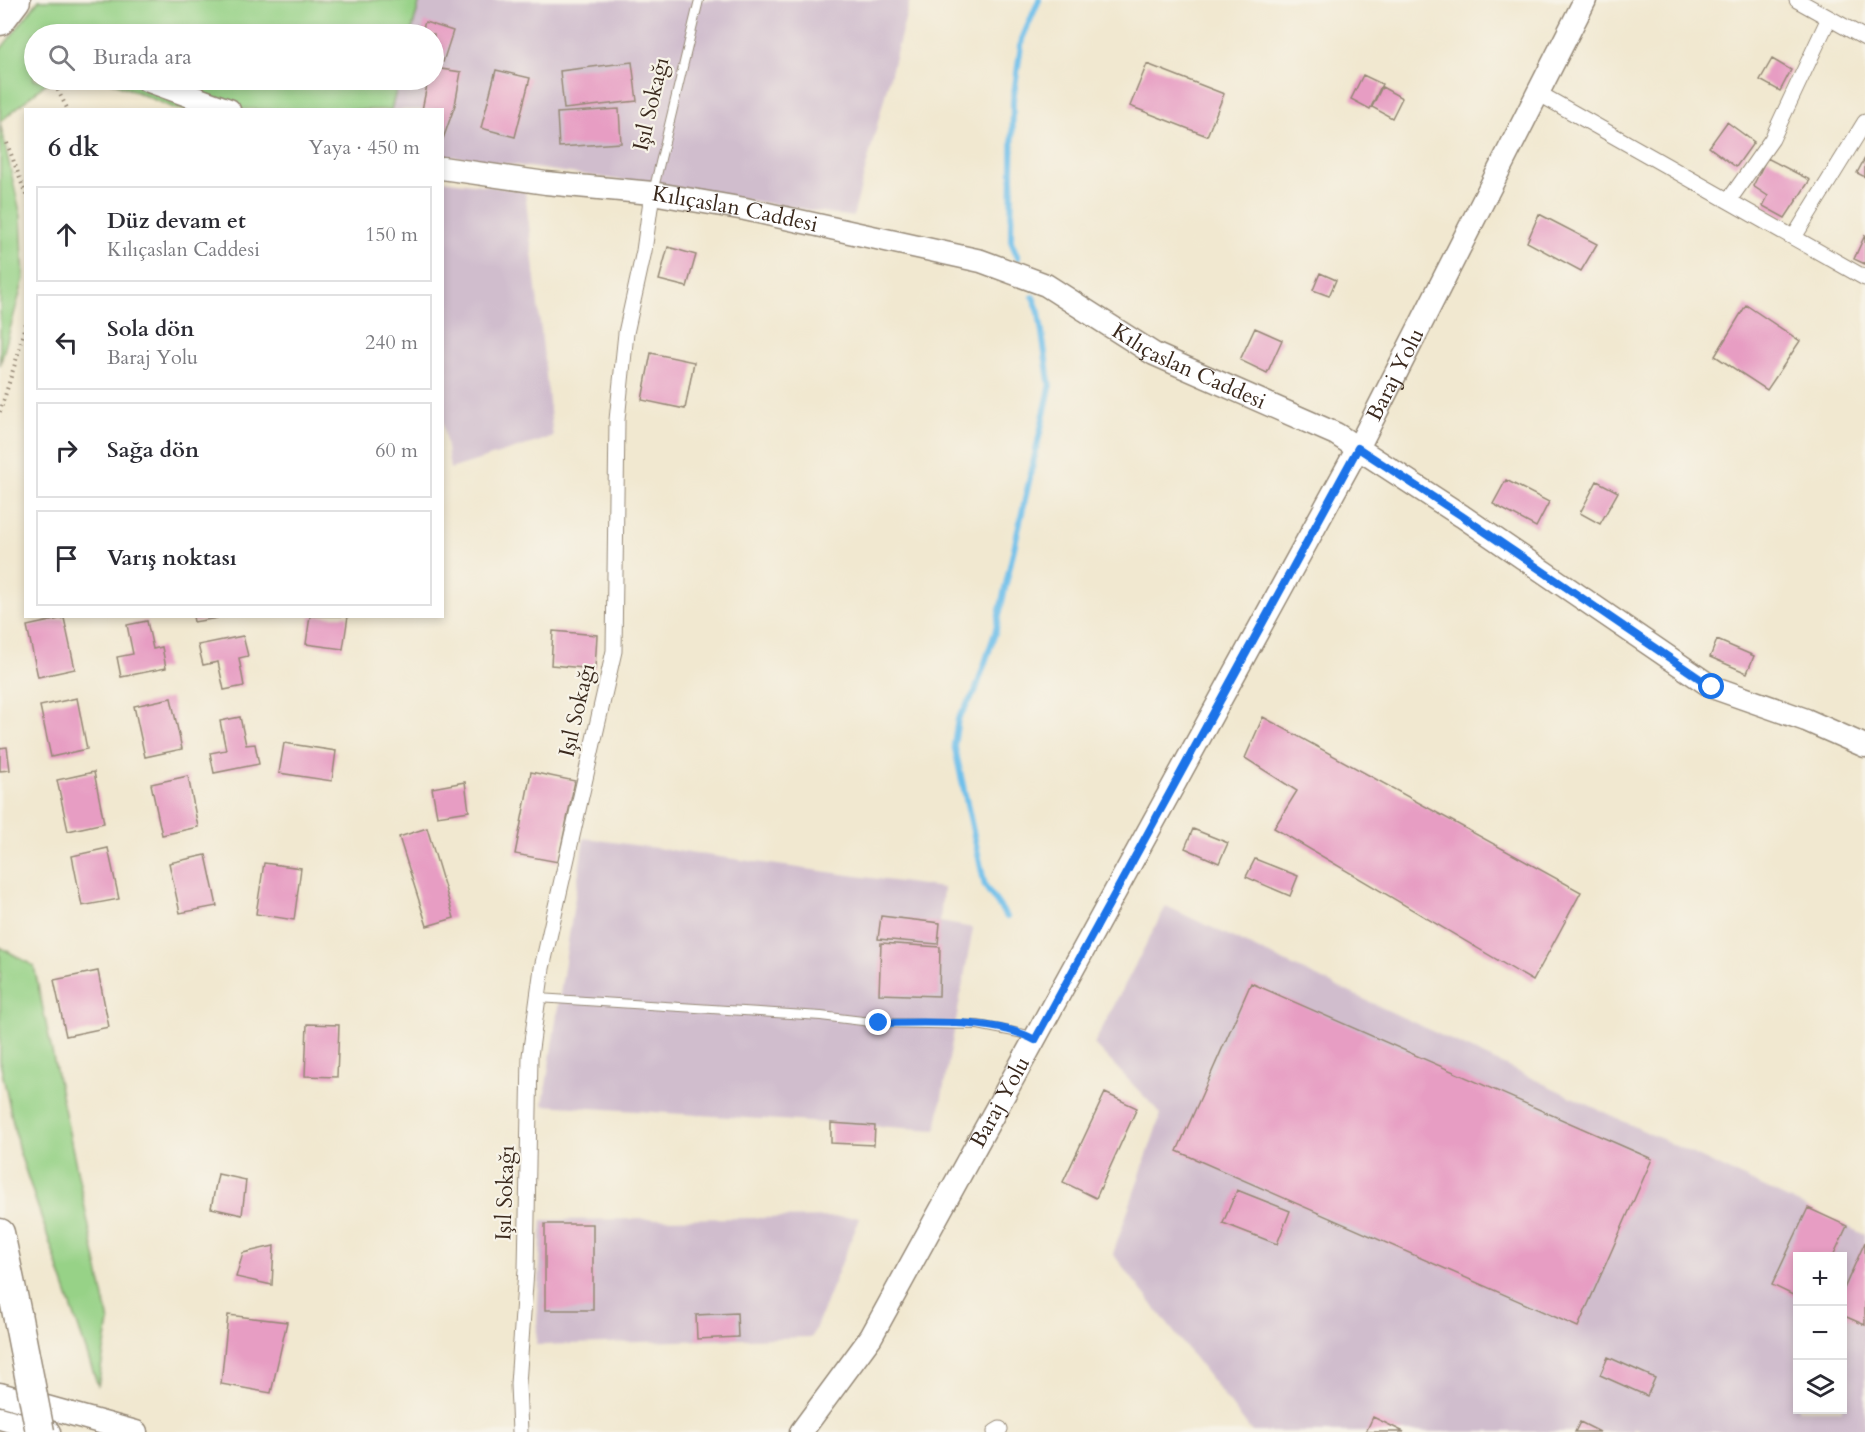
<!DOCTYPE html>
<html lang="tr">
<meta charset="utf-8">
<style>
:root{--surface:#fff;--page:#f2f2f3;--text:#2b2b33;--muted:#7c7c81;--line:#e1e1e2}
body{margin:0;font-family:Cardo,serif;background:var(--page);color:var(--text)}
.controls{position:absolute;right:18px;bottom:18px;display:grid;overflow:hidden;border-radius:0px;box-shadow:0 3px 9px #0003}
.controls button{width:54px;height:54px;display:grid;place-items:center;padding:0;border:0;border-bottom:2px solid var(--line);background:var(--surface);color:var(--text);font:30px sans-serif}
.stop{position:absolute;width:18px;height:18px;margin:-14px;border:4px solid #1a73e8;border-radius:50%;background:#fff}
.stop.end{background:#1a73e8;border-color:#fff;box-shadow:0 2px 6px #0008}
.list{margin:0;padding:0;list-style:none}
h2{display:flex;justify-content:space-between;align-items:center;height:78px;margin:0;padding:0 24px;font-size:26px}
h2 small{font-size:20px;font-weight:400;color:var(--muted)}
.list li{display:grid;grid-template-columns:39px 1fr auto;gap:18px;align-items:center;box-sizing:border-box;height:96px;margin:0 12px 12px;padding:0 12px;border:2px solid var(--line);border-radius:0px}
.list b{display:block;font-size:22px;white-space:nowrap}
.list p{margin:0;font-size:20px;white-space:nowrap;color:var(--muted)}
.list em{font-size:20px;font-style:normal;color:var(--muted)}
.icon{flex:none;width:33px;height:33px;fill:none;stroke:currentColor;stroke-width:2;stroke-linecap:round;stroke-linejoin:round}
.map{position:relative;flex:none;width:1865px;height:1432px;overflow:hidden}
.search{position:absolute;background:var(--surface);box-shadow:0 3px 9px #0003;left:24px;top:24px;width:420px;height:66px;display:flex;align-items:center;gap:15px;box-sizing:border-box;padding:0 21px;border-radius:33px;color:var(--muted);font-size:22px}
.panel{position:absolute;background:var(--surface);box-shadow:0 3px 9px #0003;left:24px;top:108px;width:420px;height:510px;border-radius:0px}
.map>svg:first-child{display:block}
.industrial{fill:#d0bdcd;fill-rule:evenodd}
.green{fill:#97d287;stroke:#697e52;stroke-width:1.5}
.lines{fill:none;stroke-linecap:round;stroke-linejoin:round}
.stream{stroke:#6ebfea;stroke-width:6}
.building{fill:#e79dc3}
.lane-casing{stroke:#968977;stroke-width:10}
.street-casing{stroke:#968977;stroke-width:17}
.secondary-casing{stroke:#968977;stroke-width:25}
.highway-casing{stroke:#968977;stroke-width:31}
.path{stroke:#968977;stroke-width:4;stroke-dasharray:1.5 4.5;stroke-linecap:butt}
.lane{stroke:#fff;stroke-width:8}
.street{stroke:#fff;stroke-width:15}
.secondary{stroke:#fff;stroke-width:22}
.highway{stroke:#fff;stroke-width:28}
.highway-bridge-casing{stroke:#968977;stroke-width:31;stroke-linecap:butt}
.highway-bridge{stroke:#fff;stroke-width:28}
.route{stroke:#1a73e8;stroke-width:8}
.labels{text-anchor:middle;dominant-baseline:central;stroke-width:4.5;stroke-linejoin:round;paint-order:stroke}
.street-label{font-size:22px;fill:#3b2a1e;stroke:#f7f3e8}
</style>
<div class="map">
<svg width="1865" height="1432" viewBox="0 0 1865 1432">
<rect width="100%" height="100%" fill="#f7f3e8"/>
<filter id="ink" filterUnits="userSpaceOnUse"><feTurbulence type="fractalNoise" baseFrequency=".0167" numOctaves="2"/><feDisplacementMap in="SourceGraphic" scale="12" xChannelSelector="R" yChannelSelector="G"/><feConvolveMatrix kernelMatrix="1 2 1 2 8 2 1 2 1" color-interpolation-filters="sRGB"/></filter>
<filter id="wash" filterUnits="userSpaceOnUse"><feTurbulence type="fractalNoise" baseFrequency=".008" numOctaves="4" result="noise"/><feDisplacementMap in="SourceGraphic" scale="24" xChannelSelector="R" yChannelSelector="G"/><feGaussianBlur stdDeviation="1.35" result="paint"/><feColorMatrix in="noise" values="0 0 0 0 0 0 0 0 0 0 0 0 0 0 0 0 0 1.4 0 .05"/><feComposite in="paint" operator="in"/></filter>
<g filter="url(#wash)">
<rect width="100%" height="100%" fill="#f1e8d0"/>
<path class="industrial" d="M420 0H910L853 217 641 183 443 155 442 110H391L399 80H434V34H411Z
M442 180 525 191 553 437 450 469 442 416Z
M584 838 943 888 940 922 973 928 936 1130 543 1105Z
M1166 906 1865 1235V1432H1644L1635 1428 1632 1432H1252L1113 1254 1161 1114 1094 1044ZM1798 1256H1842V1410H1798Z
M860 1217 812 1337 536 1345 542 1220Z"/>
<path class="green" d="M39 0H420L411 34H34V80H50L0 122V50Z
M108 80H399L391 110 176 109Z
M0 123 21 216 24 279 0 365Z
M0 947 34 966 109 1322 98 1386 19 1151 0 1062Z"/>
<g class="lines">
<path class="stream" d="M1018 258 1011 241 1013 100 1022 39 1039 0
M1007 917 985 886 954 744 958 719 975 692 995 633 1050 388 1039 312 1033 297"/>
</g>
<g id="blocks">
<path class="building" d="M425 22 453 31 443 62 434 59V34H421Z
M1772 59 1791 70 1780 91 1760 80Z
M632 62 637 101 564 109 560 71Z
M1147 64 1224 94 1207 136 1130 106Z
M434 68 461 72 455 105 443 139 442 110H422L428 80H434Z
M496 70 530 78 515 137 481 128Z
M1363 75 1382 84 1370 109 1351 99Z
M1382 87 1402 98 1392 118 1372 107Z
M619 109 621 143 559 147 557 113Z
M1727 122 1754 142 1736 167 1709 147Z
M1767 158 1810 180 1785 218 1763 206 1768 196 1753 186Z
M1865 158V177L1857 173Z
M1539 214 1597 244 1581 271 1527 242Z
M1865 235V264L1854 259Z
M668 247 696 255 687 287 659 280Z
M1320 273 1336 280 1329 296 1313 290Z
M1746 305 1800 341 1767 390 1715 356Z
M1255 328 1282 340 1267 373 1240 360Z
M651 353 694 362 685 409 642 400Z
M1506 480 1549 502 1536 527 1493 504Z
M1597 481 1618 492 1600 524 1580 513Z
M193 616H217V618L194 622Z
M310 616H348L343 649 306 644Z
M64 618 75 669 38 677 27 626Z
M147 621 153 649 162 647 166 668 121 677 117 657 133 654 127 625Z
M553 631 597 635 595 669 551 665Z
M243 636 248 656 239 658 244 686 224 690 218 662 203 665 198 645Z
M1717 640 1754 656 1747 673 1710 657Z
M77 698 87 749 51 757 40 706Z
M171 698 182 749 145 757 134 706Z
M240 717 246 745 255 744 259 764 214 773 210 753 226 750 220 721Z
M1263 717 1581 892 1533 981 1274 828 1297 791 1245 758Z
M284 743 336 751 332 781 279 773Z
M7 747 10 770 0 771V748Z
M94 772 104 823 68 831 57 780Z
M531 772 575 781 558 862 515 854Z
M188 776 198 827 162 835 151 784Z
M465 782 469 811 437 816 432 788Z
M427 828 454 918 427 926 399 837Z
M1193 829 1228 843 1219 863 1185 848Z
M108 848 119 899 82 906 72 856Z
M206 855 217 906 180 913 169 863Z
M1255 859 1298 876 1290 896 1246 877Z
M264 863 301 868 294 920 256 914Z
M881 916 940 923 938 944 878 939Z
M881 943 940 947 939 996 879 994Z
M98 971 109 1027 66 1036 54 980Z
M1251 983 1652 1159 1578 1327 1177 1151Z
M307 1024 339 1025 337 1077 305 1076Z
M1105 1093 1137 1108 1096 1198 1063 1182Z
M831 1123 875 1126 874 1145 831 1143Z
M218 1174 246 1180 242 1215 211 1208Z
M1237 1190 1290 1211 1277 1244 1223 1223Z
M1808 1208 1847 1226 1833 1256 1797 1257V1297L1772 1285Z
M545 1224H593V1310H545Z
M1865 1242V1325L1842 1315V1293Z
M274 1246 272 1285 236 1277 243 1253Z
M737 1313 738 1337 697 1339 696 1315Z
M228 1315 287 1322 271 1393 221 1384Z
M1608 1357 1655 1378 1647 1396 1600 1375Z
M1373 1417 1404 1432H1366Z
M1580 1422 1600 1432H1575Z"/>
</g>
</g>
<g filter="url(#ink)">
<use href="#blocks" fill-opacity="0" stroke="#968977" stroke-width="1.5"/>
<g class="lines">
<g class="lane-casing">
<path id="lane" d="M653 192 699 0
M538 998 821 1016 879 1023 978 1025 1024 1034 1033 1039"/>
</g>
<g class="street-casing">
<path id="street" d="M1797 0 1865 38
M1538 93 1865 278
M1729 200 1772 139 1829 18
M1794 237 1865 122
M520 1432 518 1384 526 1270 530 1056 542 968 614 651 617 420 626 333 644 251 652 193
M995 1432 1000 1429"/>
</g>
<g class="secondary-casing">
<g id="secondary">
<path d="M146 80 229 110"/>
<path id="s1" d="M442 168 546 183 652 193 745 209 981 261 1046 285 1154 354 1336 434 1462 516 1712 687 1806 720 1865 746"/>
<path d="M0 1394 136 1432"/>
<path d="M0 1418 49 1432"/>
<path id="s2" d="M801 1432 871 1337 1034 1040 1358 448 1585 0"/>
</g>
</g>
<g class="highway-casing">
<path id="highway" d="M0 21 16 0
M0 1233 17 1314"/>
</g>
<path class="path" d="M61 80 56 87 68 110
M7 143 26 195
M0 412 18 354 26 320"/>
<use href="#lane" class="lane"/>
<use href="#street" class="street"/>
<use href="#secondary" class="secondary"/>
<use href="#highway" class="highway"/>
<g class="highway-bridge-casing">
<path id="highway-bridge" d="M17 1314 40 1432"/>
</g>
<use href="#highway-bridge" class="highway-bridge"/>
</g>
</g>
<g class="lines" filter="url(#ink)">
<path class="route" d="M879 1023C923 1023 996 1018 1035 1040L1358 448 1462 516 1712 687"/>
</g>
<g class="labels">
<g class="street-label">
<text transform="translate(651 104) rotate(-77)">Işıl Sokağı</text>
<text stroke="none"><textPath href="#s1" startOffset="296">Kılıçaslan Caddesi</textPath></text>
<text stroke="none"><textPath href="#s1" startOffset="782">Kılıçaslan Caddesi</textPath></text>
<text stroke="none"><textPath href="#s2" startOffset="1214">Baraj Yolu</textPath></text>
<text transform="translate(577 710) rotate(-77)">Işıl Sokağı</text>
<text stroke="none"><textPath href="#s2" startOffset="386">Baraj Yolu</textPath></text>
<text transform="translate(505 1193) rotate(-88)">Işıl Sokağı</text>
</g>
</g>
</svg>
<div class="controls">
<button>+</button>
<button>−</button>
<button><svg class="icon" aria-label="layers" viewBox="0 0 24 24"><path d="M12 4l9 5-9 5-9-5zM3 14l9 5 9-5"/></svg></button>
</div>
<div class="stop" style="left:1712px;top:687px"></div>
<div class="stop end" style="left:879px;top:1023px"></div>
<div class="search"><svg class="icon" aria-label="search" viewBox="0 0 24 24"><circle cx="10" cy="10" r="6"/><path d="M15 15l6 6"/></svg>Burada ara</div>
<section class="panel">
<h2>6 dk<small>Yaya · 450 m</small></h2>
<ul class="list">
<li><svg class="icon" aria-label="ahead" viewBox="0 0 24 24"><path d="M12 20V5M6 11l6-6 6 6"/></svg><div><b>Düz devam et</b><p>Kılıçaslan Caddesi</p></div><em>150 m</em></li>
<li><svg class="icon" aria-label="left" viewBox="0 0 24 24"><path d="M17 20v-9H6M10 6l-5 5 5 5"/></svg><div><b>Sola dön</b><p>Baraj Yolu</p></div><em>240 m</em></li>
<li><svg class="icon" aria-label="right" viewBox="0 0 24 24"><path d="M7 20v-9h11M14 6l5 5-5 5"/></svg><div><b>Sağa dön</b></div><em>60 m</em></li>
<li><svg class="icon" aria-label="arrive" viewBox="0 0 24 24"><path d="M6 21V4h12l-3 4 3 4H6"/></svg><div><b>Varış noktası</b></div></li>
</ul>
</section>
</div>
